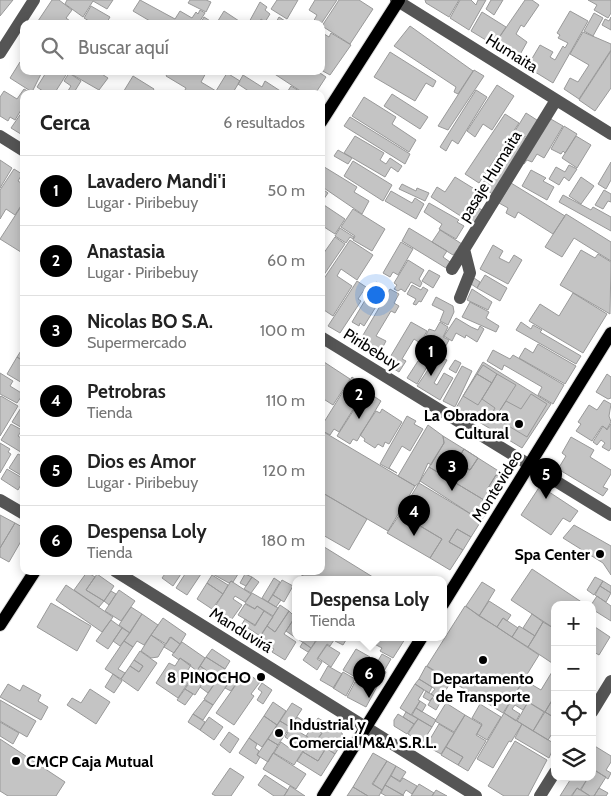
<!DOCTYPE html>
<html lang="es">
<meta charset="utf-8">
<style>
:root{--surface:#fff;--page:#f2f2f2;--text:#222;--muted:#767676;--line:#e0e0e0;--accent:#000}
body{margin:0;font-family:Cabin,sans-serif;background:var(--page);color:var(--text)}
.controls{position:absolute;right:15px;bottom:15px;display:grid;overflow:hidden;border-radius:10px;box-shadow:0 2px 12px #0003}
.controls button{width:45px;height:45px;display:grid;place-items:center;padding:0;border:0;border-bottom:1px solid var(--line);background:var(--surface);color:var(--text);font:25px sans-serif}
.you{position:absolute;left:375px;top:294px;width:18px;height:18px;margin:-12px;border:4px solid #fff;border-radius:50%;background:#1a73e8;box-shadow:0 0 0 8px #1a73e833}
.badge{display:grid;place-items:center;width:32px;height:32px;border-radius:50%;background:var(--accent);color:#fff;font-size:16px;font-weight:700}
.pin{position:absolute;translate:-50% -41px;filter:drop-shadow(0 1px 2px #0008)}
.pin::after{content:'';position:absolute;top:26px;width:18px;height:15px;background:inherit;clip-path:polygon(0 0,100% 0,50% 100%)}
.popup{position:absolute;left:292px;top:576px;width:155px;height:65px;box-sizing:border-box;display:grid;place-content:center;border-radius:10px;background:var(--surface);filter:drop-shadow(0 1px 4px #0005);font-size:16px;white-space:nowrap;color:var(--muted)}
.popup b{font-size:19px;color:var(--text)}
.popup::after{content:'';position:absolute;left:50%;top:100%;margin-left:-10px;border:10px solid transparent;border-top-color:var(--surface)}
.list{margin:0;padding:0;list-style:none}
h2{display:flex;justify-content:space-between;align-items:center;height:65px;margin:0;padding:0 20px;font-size:21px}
h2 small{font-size:16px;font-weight:400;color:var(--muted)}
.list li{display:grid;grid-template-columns:32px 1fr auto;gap:15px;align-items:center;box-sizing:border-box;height:70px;padding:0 20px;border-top:1px solid var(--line)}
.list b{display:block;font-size:19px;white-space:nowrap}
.list p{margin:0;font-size:16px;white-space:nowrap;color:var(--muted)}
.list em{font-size:16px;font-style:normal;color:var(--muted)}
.icon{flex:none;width:28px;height:28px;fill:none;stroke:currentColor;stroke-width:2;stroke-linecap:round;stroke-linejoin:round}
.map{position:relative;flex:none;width:611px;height:796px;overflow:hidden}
.search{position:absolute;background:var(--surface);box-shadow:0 2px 12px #0003;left:20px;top:20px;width:305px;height:55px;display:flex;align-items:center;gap:12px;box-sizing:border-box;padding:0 18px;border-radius:10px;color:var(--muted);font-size:19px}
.panel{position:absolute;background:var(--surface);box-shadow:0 2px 12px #0003;left:20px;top:90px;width:305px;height:485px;border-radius:10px}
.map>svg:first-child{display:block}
.building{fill:#c4c4c4;stroke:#999}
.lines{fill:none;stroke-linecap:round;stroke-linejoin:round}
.major-casing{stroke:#dbdbdb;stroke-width:14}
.minor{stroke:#555;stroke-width:12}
.major{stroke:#000;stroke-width:12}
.poi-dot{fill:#000;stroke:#fff;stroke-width:2}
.labels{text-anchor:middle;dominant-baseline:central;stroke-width:5;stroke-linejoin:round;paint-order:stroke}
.street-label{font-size:16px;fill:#000;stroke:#fff}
.poi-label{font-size:16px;font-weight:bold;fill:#000;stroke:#fff;text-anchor:end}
</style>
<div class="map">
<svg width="611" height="796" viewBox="0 0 611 796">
<rect width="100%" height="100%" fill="#fff"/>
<path class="building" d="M0 0H13L0 16Z
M52 0H59L72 10 66 18 74 24H42L38 21Z
M67 0H113L107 9 93 1 83 17 65 4Z
M140 0 175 19 180 11 192 18 196 12 198 14 200 10 205 13 198 24H155L133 11Z
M190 0H206L211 2 206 12 188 3Z
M277 0H298L287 19 271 9Z
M315 0H337L321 24H312L317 15 309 10Z
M339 0H359L373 9 350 44 322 26Z
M425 0H459L449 17 426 3Z
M460 0H471L476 5 478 0H486L469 30 450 18Z
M491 0H503L494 15 486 9Z
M525 0H532L539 5 524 27 521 25 516 34 527 42 517 60 494 45Z
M588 0H611V13L608 18 594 10 597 5Z
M260 2 267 7 265 10 270 14 265 22 261 19 258 24H248Z
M91 6 110 17 106 24H94L84 18Z
M224 11 242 23V24H216Z
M570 11 588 21 553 83 527 67 540 45 553 52 550 57 555 60 563 46 565 48 568 43 558 38 560 35 557 33Z
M482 12 506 27 494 45 471 31Z
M594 13 603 18 593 36 584 31Z
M204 17 215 24H200Z
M279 17 288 23V24H275Z
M611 17V30L602 25 605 19 609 21Z
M410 26 473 71 458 94 454 92 456 87 394 46Z
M321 32 329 37 331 33 351 45 330 75 321 70Z
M583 32 611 44V50L579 99 564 89 570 78 578 82 589 65 570 54Z
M611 51V88L595 111 579 100Z
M390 52 436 81 433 87 426 83 415 101 374 77Z
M20 62 24 64V71H46L45 73 42 72 32 92 10 78Z
M474 70 484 76 448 130 438 126Z
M47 71H61L66 75 54 94H47L37 87Z
M66 71H97L108 78 99 90Z
M169 71 182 73 207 71 201 82 216 91 227 73 240 81 232 94 194 92 183 94 186 88 166 76Z
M270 71H317L326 77 315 94H305Z
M69 73 81 81 73 94H66L71 86 64 81Z
M243 75 262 87 265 81 285 94H253L238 84Z
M133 76 154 89 151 94H122Z
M497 85 514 96 492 130 483 124 475 137 467 131Z
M291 86 304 94H286Z
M24 89 31 93 24 94V105L15 120 10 117 8 121 0 116V97L4 91 17 99Z
M476 90 487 97 458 144 452 140 446 151 440 147Z
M392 94 428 117 420 129 384 106Z
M364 97 396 117 392 124 416 140 409 152 352 116Z
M24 109V136L11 128Z
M526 113 540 122 529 139 515 131Z
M505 114 519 123 479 183 465 174Z
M350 117 410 154 405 164 344 126Z
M549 118 563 126 544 158 537 154 532 162 527 160 524 164 522 163Z
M564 126 577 134 565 153 563 151 561 154 551 149Z
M515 132 528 140 494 195 481 186Z
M355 136 384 153 380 160 386 164 390 158 402 166 398 172 391 167 385 177 344 153Z
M576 136 591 145 577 168 562 158Z
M338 150 352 158 348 164 334 156Z
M0 160 12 168 0 188Z
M353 161 392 185 383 201 344 176Z
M611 162V180L606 189 598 184Z
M321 165 357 187 354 192 369 201 362 214 321 186Z
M569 165 577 169 569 181 564 177 559 185 549 179 556 167 565 172Z
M14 169 22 174 18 181 24 185V201L15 215 6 209 0 219V190Z
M531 170 546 178 543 181 554 187 547 200 522 186Z
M455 177 481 193 474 205 482 210 473 224 431 197 437 187 445 192Z
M581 177 594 186 581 204 569 196Z
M511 183 565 216 553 234 518 212 515 218 506 213 508 208 499 203Z
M402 184 416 191 417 188 429 193 425 201 399 189Z
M321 188 328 193 321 203Z
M604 190 611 194V202L608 201 603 209 595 205Z
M391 191 412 203 415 198 424 204 416 219 385 201Z
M563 195 591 210 593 207 611 217V231L559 202Z
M24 202V254L0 239Z
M321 203 345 219 335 234 321 225 323 212Z
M429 203 459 220 457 222 464 226 456 239 439 229 442 224 424 212Z
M353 209 385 229 372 251 353 240 355 236 341 227Z
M566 214 611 242V261L574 238 562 257 545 247Z
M340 228 354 237 353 239 350 237 346 243 335 236Z
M409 228 447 251 443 257 450 262 446 268 402 241Z
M440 230 462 244 453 255 432 242Z
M335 237 345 244 321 279V257Z
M350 240 373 255 357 280 341 269 337 276 352 286 333 316 321 308V283Z
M401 242 413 249 398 275 393 272 390 277 383 273Z
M493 245 503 251 499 258 509 263 514 255 522 260 508 284 480 269Z
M581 250 595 258 598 254 611 262 610 314 560 285Z
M408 260 424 270 419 279 422 283 420 287 411 282 405 292 401 289 398 291 394 289 397 285 394 283Z
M429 270 440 276 433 288 422 281Z
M485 275 507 288 500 301 477 288Z
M474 278 480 282 477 288 471 284Z
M357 281 366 287 358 299 361 301 340 333 328 326Z
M376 282 387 289 364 326 360 323 359 326 352 322Z
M412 285 421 290 423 287 428 290 421 302 419 301 416 305 413 304 416 299 407 294Z
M390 289 399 294 394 303 399 306 395 313 391 311 376 336 386 341 377 358 368 353 370 348 359 342Z
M472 289 492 302 488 310 467 300Z
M573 293 607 314 583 353 529 321 540 304 559 316Z
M436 297 453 306 454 312 448 325 440 321 444 311 432 305Z
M470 302 489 312 486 318 499 326 496 332 462 317Z
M456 318 471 327 478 330 480 326 484 329 477 342 466 335 465 338 456 333 452 341 444 336Z
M411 322 427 331 420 343 414 339 402 359 406 361 399 372 386 364Z
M440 322 448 327 443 337 449 340 441 355 421 345 429 329 435 331Z
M521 322 531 329 533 325 542 330 540 332 581 356 576 364 516 330Z
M538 344 576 366 565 384 519 358 525 348 533 353Z
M24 346V361L17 357Z
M493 350 510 359 513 355 564 385 553 404 538 395 542 387 504 365 502 370 487 361Z
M430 352 434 355 417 384 407 378 418 361 423 363Z
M438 355 447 360 434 383 437 385 444 373 453 378 440 400 417 386Z
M17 357 24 362V384L7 374Z
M321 360 350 379 333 405 322 398 321 400Z
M455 360 461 363 456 373 449 369Z
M483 362 551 404 522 448 456 408Z
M483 365 497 374 492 383 477 374Z
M462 366 472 371 455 407 443 401Z
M0 373 13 381 10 386 23 394 17 403 0 394Z
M477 374 492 383 478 405 463 396Z
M497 374 516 385 495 418 491 415 495 408 482 399Z
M607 374 611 377V398L608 399 596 392Z
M352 377 356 380 355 383 358 381 367 387 339 432 334 429 330 435 321 430V427Z
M366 391 381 401 357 441 353 439 350 444 337 436Z
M531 394 547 404 527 437 495 418 506 401 521 409Z
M1 396 18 406 0 436V397Z
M604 400 611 404 609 416 611 422 607 429 602 426 592 441 576 431 581 424 578 422 589 405 597 410Z
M24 403V429L12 422Z
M382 409 402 422 389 444 385 442 383 447 378 444 375 448 364 441 365 439 360 435 376 411 380 413Z
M407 416 416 421 414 424 423 429 410 451 402 446 389 468 397 473 380 464Z
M11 424 22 430 18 436 24 440V454L1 440Z
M611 424V448L609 451 602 447 605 443 601 440 597 445 593 442 603 426 607 430Z
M428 425 443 436 444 443 431 465 428 463 419 483 415 486 398 476Z
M322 431 415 486 388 531 321 492Z
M443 436 464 449 456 462 470 470 478 458 508 477 506 481 496 475 488 488 498 494 471 537 457 529 449 542 463 550 450 570 430 558 442 539 400 514 419 483 474 516 484 500 429 467 444 443Z
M571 437 594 450 590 457 611 470V474L603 487 608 489 603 496 558 469 566 456 562 453Z
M0 443 10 449 8 452 11 454 0 473Z
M464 449 478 458 470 470 456 462Z
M464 449 478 458 470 470 456 462Z
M18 454 24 457V477L9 468Z
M429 467 484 500 474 516 420 481Z
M7 469 24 479 18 490 1 479Z
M496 475 506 481 498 494 488 488Z
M540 486 578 511 570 522 563 518 551 535 521 515Z
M321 492 367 519 349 550 321 534Z
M400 514 442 539 430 558 387 533Z
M0 515 15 523 0 548Z
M15 523 24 528V536L9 562 0 557V548Z
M574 525 611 546V575L603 563 563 538Z
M457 529 471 537 463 550 449 542Z
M321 545 376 579H308L295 571H321Z
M532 569 586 605H555V629L511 600Z
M167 571H183L173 586 162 578Z
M187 571H203L187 595 176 588Z
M207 571H240L233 582 231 581 229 583Z
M87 572 95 577 86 590 104 601 99 607 74 590Z
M97 574 114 586 104 601 86 590Z
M245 574 252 577 246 586 240 583Z
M212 575 228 585 223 594 207 583Z
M252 577 259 582 251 593 244 589Z
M595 577 603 581 594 595 587 590Z
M274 578 280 582 268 602 262 598Z
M282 580 293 586 284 602 273 595Z
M231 581 251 594 245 602 235 596 233 599 242 605 232 619 213 610Z
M603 581 611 586V593L600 586Z
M482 582 495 590 479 616 466 606Z
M207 583 223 594 212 609 197 599Z
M66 585 113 617 102 632 56 600Z
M600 586 611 593 606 602 595 595Z
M119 590 135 601 121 621 105 611Z
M111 591 116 594 109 605 104 601Z
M252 593 278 608 273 616 257 606 255 609 245 603Z
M273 595 281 600 276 607 268 602Z
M597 596 611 606V621L592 609 591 605Z
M489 601 511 615 507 621 503 618 497 627 479 616Z
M51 603 91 626 77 651 37 627Z
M245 604 255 609 257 606 264 611 255 625 238 615Z
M280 605 289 611 275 632 267 626Z
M465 606 539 655 503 713 427 666Z
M131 607 142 614 130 633 119 625Z
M264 611 273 617 260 636 242 624 245 619 255 626Z
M289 611 295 617 284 634 296 642 285 660 272 652 274 649 259 639 267 626 275 632Z
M142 614 158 625 144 645 137 641 133 647 124 641Z
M532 614 543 622 535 636 523 628Z
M295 617V637H318L311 648 286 631Z
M163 618 186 634 180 644 170 637 166 644 151 635Z
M503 618 518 628 512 637 497 627Z
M111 620 122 628 108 649 96 641Z
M543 622 555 629V665L528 647Z
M592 625 610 637 599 655 592 651Z
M519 626 535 636 528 647 512 637Z
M122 628 130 633 120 646 113 641Z
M151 635 165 645 158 657 151 658 141 651Z
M171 637 180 644 174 653 164 647Z
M319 637H336L330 646 327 644 317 659 322 662 317 670 303 660Z
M337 637 346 640 343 645 335 641Z
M361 637H400L405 639 393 658 380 651 382 648Z
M124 641 133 647 118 669 125 673 121 679 105 669Z
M182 642 205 658 197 671 180 658 179 660 172 655Z
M303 642 311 648 308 652 300 647Z
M327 645 340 653 331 667 318 658Z
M212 649 230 661 225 669 206 657Z
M356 649 370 657 357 678 343 670Z
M140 651 157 663 138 691 121 679 130 666 139 672 143 666 134 660Z
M382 654 391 659 384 671 386 672 382 680 371 673Z
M206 657 225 669 216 682 211 679 209 681 214 684 208 693 200 687 210 673 200 666Z
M180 658 191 665 186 673 192 677 178 698 156 683 169 663 175 666Z
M134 660 143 666 139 672 130 666Z
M200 666 210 673 203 684 193 677Z
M328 666 342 674 334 688 320 680Z
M426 666 439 674 438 676 441 679 442 677 451 682 440 699 431 694 435 689 419 679Z
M555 667V695L545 712 515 694 524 680 541 690Z
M365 670 373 674 365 687 357 683Z
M223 672 232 678 213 705 204 699Z
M245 672 260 682 251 694 254 696 234 725 216 713Z
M343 672 355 679 346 696 333 688Z
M113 674 122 681 114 693 105 687Z
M193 677 202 684 195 695 185 689Z
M373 677 380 681 366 707 347 697 355 682 367 689Z
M232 678 238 681 231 691 225 688Z
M419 679 432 687 429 693 415 684Z
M262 683 272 690 263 704 257 700 262 692 258 689Z
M8 684 20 691 23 685 41 695 38 701 48 707 41 720 0 697Z
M415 684 424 690 418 700 420 701 411 715 400 708Z
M90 689 110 702 96 724 67 705 72 698 81 703Z
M185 689 193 694 185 705 177 700Z
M426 691 434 696 430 701 423 697Z
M515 694 528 702 523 710 515 705 512 709 520 714 516 721 504 713Z
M432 698 440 703 436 710 428 705Z
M553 699 555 700V718L545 712Z
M0 700 36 721 27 737 0 721Z
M204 700 213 705 203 720 193 714Z
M420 701 426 705 422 712 416 708Z
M273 702 286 711 277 725 264 716Z
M528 702 544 712 533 731 517 721Z
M292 703 302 709 290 727 280 721Z
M446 703 465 715 454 732 435 721Z
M480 704 501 717 487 740 477 734 482 724 472 718Z
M416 708 436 720 432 727 412 715Z
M406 712 418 719 414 724 403 717Z
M545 712 555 718V729L548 740 533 731Z
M504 713 522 724 511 742 509 741 493 768 477 759Z
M193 714 205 722 200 730 188 722Z
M398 714 414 724 407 734 394 726V720Z
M465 715 482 725 476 735 486 741 468 771 458 765 463 757 446 747Z
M264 716 277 725 262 747 249 738Z
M209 717 223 727 214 740 200 730Z
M297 717 303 721 298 731 291 727Z
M318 718 342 733 344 740 335 754 326 748 328 744 318 738 322 733 312 727Z
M418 719 432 727 422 743 408 734Z
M280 721 290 727 278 745 268 739Z
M0 722 19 733 13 744 0 736Z
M439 724 454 733 441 754 426 746Z
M522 724 555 744 549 758 515 738Z
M291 727 311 739 304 749 285 737Z
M312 727 322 733 316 742 306 736Z
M229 732 239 739 230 753 220 745Z
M249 738 257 744 255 748 259 751 257 755 260 757 256 764 239 753Z
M318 738 328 744 326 748 316 742Z
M0 739 65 782 56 796H8L0 791Z
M268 739 278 745 268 762 257 755Z
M311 739 326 748 318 761 303 752Z
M515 741 547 760 528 796H504L488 786Z
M281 742 292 750 296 744 304 749 294 765 274 753Z
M593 745 611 756V762L606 770 611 773 608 779 592 768Z
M446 747 463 757 458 765 441 755Z
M326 748 335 754 321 776 297 761 303 752 318 761Z
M273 753 306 774 296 789 263 769Z
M373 753 387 761 372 784 382 790 379 796H368L353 787Z
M387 761 396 766 382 790 373 784Z
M396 766 406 772 400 781 391 776Z
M230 768 244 777 231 796H216L212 794Z
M592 769 606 777 594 796H590L581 790 586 781 581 778 592 777Z
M265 775 288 790 284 796H274L258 785Z
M391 776 400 782 403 778 417 786 412 794 406 790 403 795 385 785Z
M572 777H580L586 781 580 790 577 788 571 796H560Z
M419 784 434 793 432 796H411Z
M385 785 404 796H386L381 793Z
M290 786 305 796H284Z
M353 787 368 796H347Z
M577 788 590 796H572Z
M599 788 608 793 606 796H594Z
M436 790 447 796H432Z"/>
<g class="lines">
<g class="major-casing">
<path id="major" d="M321 122 399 0
M443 604 611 333
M0 625 35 571
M323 796 422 637"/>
</g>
<path class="minor" d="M396 0 611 134
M0 53 34 0
M0 136 24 151
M452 269 556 100
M460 298 470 273 464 249
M321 337 611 515
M0 500 24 514
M115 571 476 796
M592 712 611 681
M540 796 555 772"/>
<use href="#major" class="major"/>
</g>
<g class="poi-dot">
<circle cx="519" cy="424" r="5"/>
<circle cx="600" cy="554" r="5"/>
<circle cx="483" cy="660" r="5"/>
<circle cx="261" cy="677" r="5"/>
<circle cx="279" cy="733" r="5"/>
<circle cx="16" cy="761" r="5"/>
</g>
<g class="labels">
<g class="street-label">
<text transform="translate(512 53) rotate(32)">Humaita</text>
<text transform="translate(490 176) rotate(-58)">pasaje Humaita</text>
<text transform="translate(372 349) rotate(32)">Piribebuy</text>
<text transform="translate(497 486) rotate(-58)">Montevideo</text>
<text transform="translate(241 630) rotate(32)">Manduvirá</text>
</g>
<g class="poi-label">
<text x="509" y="415">La Obradora<tspan x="509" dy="18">Cultural</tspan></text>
<text x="590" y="554">Spa Center</text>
<text x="251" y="677">8 PINOCHO</text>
<text x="483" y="678" text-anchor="middle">Departamento<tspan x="483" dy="18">de Transporte</tspan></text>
<text x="289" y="724" text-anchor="start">Industrial y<tspan x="289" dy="18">Comercial M&amp;A S.R.L.</tspan></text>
<text x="26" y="761" text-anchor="start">CMCP Caja Mutual</text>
</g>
</g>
</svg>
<div class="controls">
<button>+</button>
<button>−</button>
<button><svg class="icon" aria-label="locate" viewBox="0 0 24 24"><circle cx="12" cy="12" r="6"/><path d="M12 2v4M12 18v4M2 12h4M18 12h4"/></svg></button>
<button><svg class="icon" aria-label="layers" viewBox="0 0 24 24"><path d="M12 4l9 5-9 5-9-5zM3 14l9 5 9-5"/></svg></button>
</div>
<div class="you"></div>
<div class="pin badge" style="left:431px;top:376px">1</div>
<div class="pin badge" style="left:359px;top:419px">2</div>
<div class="pin badge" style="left:452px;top:491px">3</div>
<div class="pin badge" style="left:414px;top:536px">4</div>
<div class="pin badge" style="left:546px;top:499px">5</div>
<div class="pin badge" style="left:369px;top:698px">6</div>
<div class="popup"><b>Despensa Loly</b>Tienda</div>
<div class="search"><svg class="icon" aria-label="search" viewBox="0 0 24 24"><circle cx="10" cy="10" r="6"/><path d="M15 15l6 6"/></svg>Buscar aquí</div>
<section class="panel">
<h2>Cerca<small>6 resultados</small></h2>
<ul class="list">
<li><span class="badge">1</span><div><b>Lavadero Mandi'i</b><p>Lugar · Piribebuy</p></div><em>50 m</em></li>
<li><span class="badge">2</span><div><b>Anastasia</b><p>Lugar · Piribebuy</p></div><em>60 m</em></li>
<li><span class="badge">3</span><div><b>Nicolas BO S.A.</b><p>Supermercado</p></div><em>100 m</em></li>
<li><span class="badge">4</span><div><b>Petrobras</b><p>Tienda</p></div><em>110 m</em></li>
<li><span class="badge">5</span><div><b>Dios es Amor</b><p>Lugar · Piribebuy</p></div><em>120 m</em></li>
<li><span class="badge">6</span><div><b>Despensa Loly</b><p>Tienda</p></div><em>180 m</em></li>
</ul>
</section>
</div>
